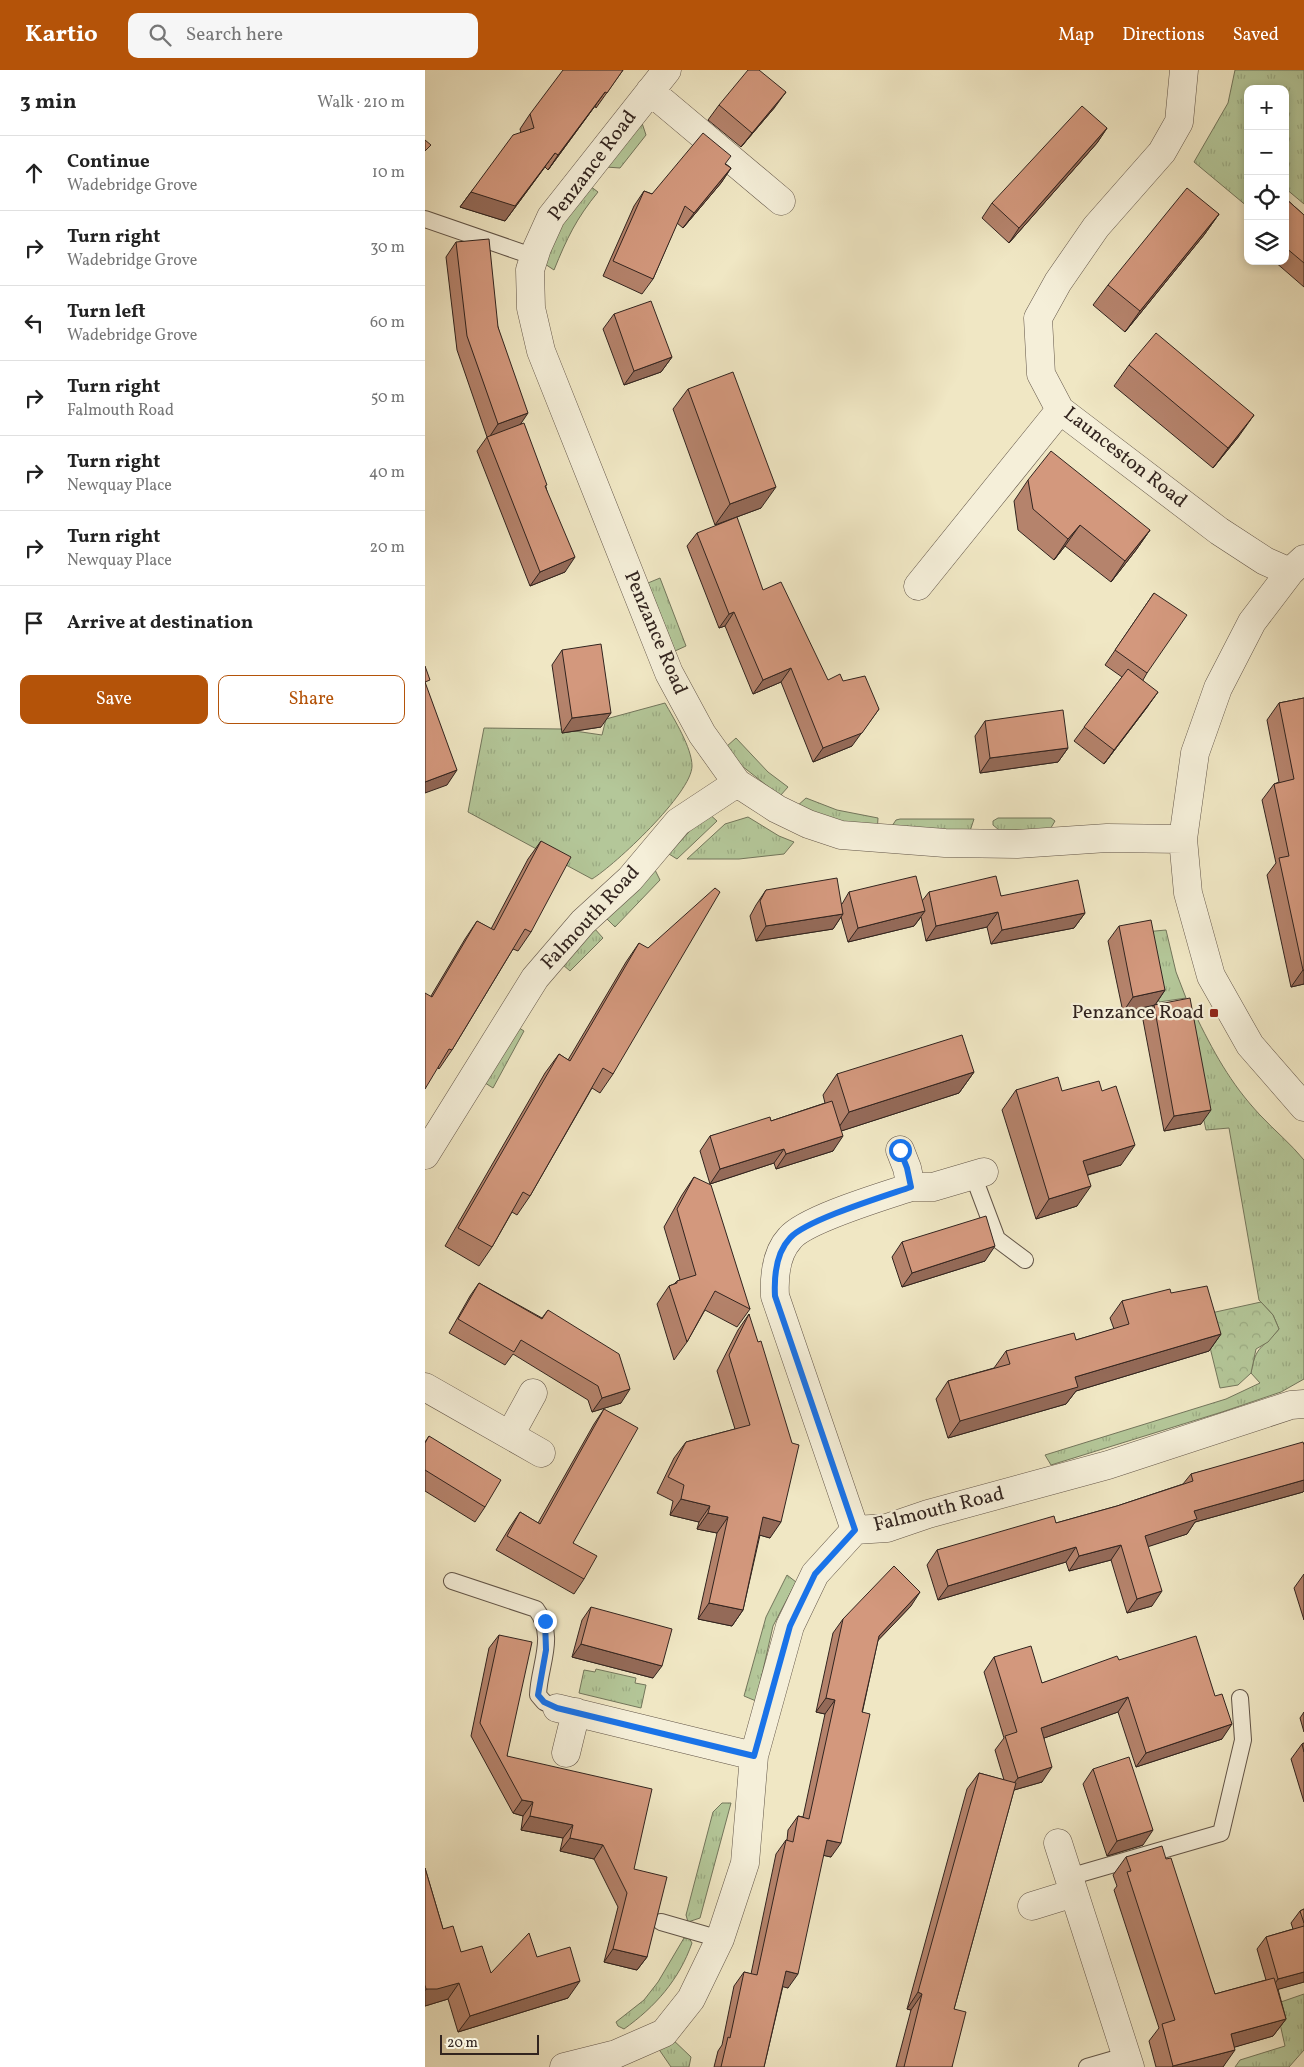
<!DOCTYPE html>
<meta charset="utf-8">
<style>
:root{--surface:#fff;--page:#f6f6f6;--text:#222;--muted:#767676;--line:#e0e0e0;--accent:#b45309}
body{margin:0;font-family:Vollkorn,serif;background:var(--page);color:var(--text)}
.controls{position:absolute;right:15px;top:15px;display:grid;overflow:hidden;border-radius:10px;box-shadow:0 2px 8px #0003}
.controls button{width:45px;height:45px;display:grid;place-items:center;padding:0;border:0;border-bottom:1px solid var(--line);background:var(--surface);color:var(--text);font:25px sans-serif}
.scale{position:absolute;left:15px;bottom:12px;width:99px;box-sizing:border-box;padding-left:5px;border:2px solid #32241f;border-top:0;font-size:14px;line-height:18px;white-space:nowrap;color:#32241f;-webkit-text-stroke:4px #f5efd9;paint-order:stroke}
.stop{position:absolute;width:15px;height:15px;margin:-11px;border:4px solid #1a73e8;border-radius:50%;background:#fff}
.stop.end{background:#1a73e8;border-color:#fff;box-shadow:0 1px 5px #0008}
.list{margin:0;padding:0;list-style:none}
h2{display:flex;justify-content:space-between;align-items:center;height:65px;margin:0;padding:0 20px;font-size:21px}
h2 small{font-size:16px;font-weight:400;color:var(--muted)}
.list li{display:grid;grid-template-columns:32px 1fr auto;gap:15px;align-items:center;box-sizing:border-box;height:75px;padding:0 20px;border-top:1px solid var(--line)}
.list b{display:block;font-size:19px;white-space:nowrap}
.list p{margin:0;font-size:16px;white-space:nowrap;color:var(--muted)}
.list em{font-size:16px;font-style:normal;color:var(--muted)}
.actions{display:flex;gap:10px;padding:15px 20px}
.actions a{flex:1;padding:11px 0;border:1px solid var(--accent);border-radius:10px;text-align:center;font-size:18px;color:var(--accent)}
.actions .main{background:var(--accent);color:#fff}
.icon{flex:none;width:28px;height:28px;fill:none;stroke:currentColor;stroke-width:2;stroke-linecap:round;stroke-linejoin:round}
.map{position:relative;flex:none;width:879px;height:1997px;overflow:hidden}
header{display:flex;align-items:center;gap:30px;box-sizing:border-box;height:70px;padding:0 25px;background:var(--accent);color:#fff}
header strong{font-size:24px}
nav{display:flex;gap:28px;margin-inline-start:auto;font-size:18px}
.search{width:350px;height:45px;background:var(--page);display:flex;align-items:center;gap:12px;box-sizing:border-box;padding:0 18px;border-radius:10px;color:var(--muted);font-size:19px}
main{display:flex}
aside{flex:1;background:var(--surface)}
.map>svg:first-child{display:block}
.grass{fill:url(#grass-tufts);stroke:#73765c}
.forest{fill:url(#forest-crowns);stroke:#73765c}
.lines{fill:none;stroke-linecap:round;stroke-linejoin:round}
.lane-casing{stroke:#625548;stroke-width:18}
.street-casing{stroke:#625548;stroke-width:29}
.lane{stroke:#f5efd9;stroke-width:16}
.street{stroke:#f5efd9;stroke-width:28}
.wall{fill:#b5836c;stroke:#32241f}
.shaded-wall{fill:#946a58;stroke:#32241f}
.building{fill:#d3987d;stroke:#32241f}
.route{stroke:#1a73e8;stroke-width:6}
.poi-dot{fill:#8f2418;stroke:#f5efd9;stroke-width:2}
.labels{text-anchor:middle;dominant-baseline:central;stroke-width:4.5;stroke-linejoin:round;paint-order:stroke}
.street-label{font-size:20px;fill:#32241f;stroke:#f5efd9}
.poi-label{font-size:20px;fill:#32241f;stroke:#f5efd9;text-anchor:end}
</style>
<header>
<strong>Kartio</strong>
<div class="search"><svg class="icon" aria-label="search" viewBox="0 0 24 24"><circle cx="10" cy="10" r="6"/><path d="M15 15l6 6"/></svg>Search here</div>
<nav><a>Map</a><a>Directions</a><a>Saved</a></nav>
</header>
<main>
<aside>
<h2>3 min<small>Walk · 210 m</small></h2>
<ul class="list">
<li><svg class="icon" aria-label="ahead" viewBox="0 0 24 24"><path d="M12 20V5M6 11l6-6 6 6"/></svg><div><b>Continue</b><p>Wadebridge Grove</p></div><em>10 m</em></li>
<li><svg class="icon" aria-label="right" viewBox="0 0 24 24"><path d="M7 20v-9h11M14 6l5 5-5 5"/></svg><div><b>Turn right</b><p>Wadebridge Grove</p></div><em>30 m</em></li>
<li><svg class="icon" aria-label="left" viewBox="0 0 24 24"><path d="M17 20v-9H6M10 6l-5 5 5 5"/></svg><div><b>Turn left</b><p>Wadebridge Grove</p></div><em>60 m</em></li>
<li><svg class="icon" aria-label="right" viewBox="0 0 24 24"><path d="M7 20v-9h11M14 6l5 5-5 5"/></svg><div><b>Turn right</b><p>Falmouth Road</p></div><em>50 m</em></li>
<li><svg class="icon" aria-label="right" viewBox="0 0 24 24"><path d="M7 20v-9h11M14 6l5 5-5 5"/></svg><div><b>Turn right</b><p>Newquay Place</p></div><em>40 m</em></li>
<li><svg class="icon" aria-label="right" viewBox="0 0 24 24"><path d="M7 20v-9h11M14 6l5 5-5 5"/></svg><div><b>Turn right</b><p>Newquay Place</p></div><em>20 m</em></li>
<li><svg class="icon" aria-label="arrive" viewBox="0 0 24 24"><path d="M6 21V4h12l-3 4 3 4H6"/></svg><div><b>Arrive at destination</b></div></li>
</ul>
<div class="actions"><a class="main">Save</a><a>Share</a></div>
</aside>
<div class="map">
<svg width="879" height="1997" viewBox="0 0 879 1997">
<defs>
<pattern id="grass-tufts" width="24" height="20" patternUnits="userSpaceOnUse" patternTransform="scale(1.25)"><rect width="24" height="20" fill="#b4c799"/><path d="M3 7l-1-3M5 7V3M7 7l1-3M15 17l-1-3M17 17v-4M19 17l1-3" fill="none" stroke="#9bab83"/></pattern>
<pattern id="forest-crowns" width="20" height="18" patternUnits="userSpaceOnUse" patternTransform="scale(1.25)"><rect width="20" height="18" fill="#b4c799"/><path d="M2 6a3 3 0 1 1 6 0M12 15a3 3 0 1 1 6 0" fill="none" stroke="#9bab83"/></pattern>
</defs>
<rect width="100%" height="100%" fill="#f0e7c4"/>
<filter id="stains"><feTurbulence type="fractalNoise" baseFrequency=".004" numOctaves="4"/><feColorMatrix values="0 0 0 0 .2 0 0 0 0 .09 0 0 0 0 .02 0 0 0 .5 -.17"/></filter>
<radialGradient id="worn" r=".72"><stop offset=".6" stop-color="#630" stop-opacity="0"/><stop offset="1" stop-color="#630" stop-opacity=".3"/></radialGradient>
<path class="grass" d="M810 0H879V134L860 118V19H823V137L769 92 803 33Z
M217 53 221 65 195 98 181 97Z
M165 116 173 122C151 149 142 168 129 200L120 194 138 151Z
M235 508 261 576 250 581 223 513Z
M240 633C249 649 267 678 267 696 267 723 190 795 167 809L43 742 59 658 136 659 177 665 181 649Z
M311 668 343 702 363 717 355 726 317 696 301 677Z
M381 728 412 740 453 748 452 763 371 737Z
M282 742 292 751 252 789 244 784Z
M323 747 354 766 369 772 359 784 314 789H262L300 754Z
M573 748H626L630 751 624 761 574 760 568 755V751Z
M475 749H549L545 761 467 756 471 750Z
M229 798 235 810 190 857 181 848Z
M169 858 178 868 145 901 137 894Z
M741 860 751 902 761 928 734 932 720 862Z
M769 942C788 981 805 1013 835 1045 850 1061 866 1074 879 1090V1309L856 1322 797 1342 626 1395 620 1385 801 1329 835 1313 826 1303C831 1274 837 1280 854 1259L848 1245 834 1230 804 1058 781 1060 756 944Z
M91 956 99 961 68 1018 57 1011Z
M362 1505 371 1512 348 1556 331 1631 319 1626 341 1547Z
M171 1599 211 1608 210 1613 221 1615 216 1638 154 1623 159 1600 170 1602Z
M297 1733H306L275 1848 263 1852 261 1845 288 1742Z
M259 1868H264L267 1873C254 1910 230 1937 199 1959L193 1956 191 1952 219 1930 233 1912Z
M879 1924V1980L864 1997H810L815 1990 860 1976 853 1945V1933Z
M244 1966 266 1987 264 1997H246L233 1978Z"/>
<path class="forest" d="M836 1232 848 1245 854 1259 843 1272 831 1279 826 1303 813 1315 795 1318 777 1245Z"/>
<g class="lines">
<g class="lane-casing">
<path id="lane" d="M0 149 110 187
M548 1105 572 1169 600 1190
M27 1511 111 1539C132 1566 114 1595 113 1625L119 1632 132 1638
M644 1807 796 1763 818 1670 815 1628
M236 1852 295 1869
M662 1997 700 1986"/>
</g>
<g class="street-casing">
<path id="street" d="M242 0 126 147 112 178 105 200 106 238 116 281 244 603 277 664 312 713 352 739 383 754 416 765 520 773 592 774 682 768 758 769
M759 0 754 52 737 82 671 157 633 212 613 248 616 304 635 340 794 461 840 491 865 502
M225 21 356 131
M879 489 865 502 827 552 793 618 770 683 758 769 763 823 786 906 825 975 879 1037
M493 516 635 340
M475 1080 482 1098 486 1117H508L559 1102
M0 1085 110 908 158 852 205 809 253 752 312 713
M0 1317 116 1383
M85 1365 108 1323
M430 1460 350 1226C349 1207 351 1183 365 1168 381 1149 459 1126 486 1117
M132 1638 329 1686
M141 1683 151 1642
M633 1773 705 1997
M607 1836 649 1823
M139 1997 191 1984 239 1963 266 1929 295 1869 320 1793 329 1686 365 1556 390 1504 430 1460 462 1458 503 1444 683 1395 866 1335 879 1334"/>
</g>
<use href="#lane" class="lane"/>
<use href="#street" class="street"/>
</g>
<path class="wall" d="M198 0 171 38 170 36 123 100 120 97 80 151 35 137 46 122 96 63 95 59 105 44Z
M294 35 350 37 316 77 283 50Z
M682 58 672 73 584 173 557 148 567 133Z
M301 94 306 98 296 113 258 158 252 153 228 209 217 224 178 206 209 136 219 121 227 124Z
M860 128 879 145V217L849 191H860Z
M794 144 779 165 700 262 668 235 683 215Z
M31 172 73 257 96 353 121 417 140 502 105 516 52 381 62 367 32 280 21 187Z
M189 244 247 287 236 302 199 315 178 259Z
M704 295 814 366 788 398 689 316Z
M263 319 336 438 290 455 248 339Z
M603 410 725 460 711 480 686 512 640 476 629 490 593 460 589 431Z
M272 463 338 520 427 676 388 692 356 612 328 624 300 556 294 558 262 476Z
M729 523 722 603 718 610 723 636 679 694 649 671 697 607 680 595Z
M137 580 176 657 137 663 127 595Z
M879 628V914L866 917 842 805 851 793 837 730 849 714 854 712 842 650 854 633Z
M560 651 643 678 633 692 555 703 550 666Z
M116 771 106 862 93 881 88 879 27 980 14 999 13 998 6 926 40 869 52 851 66 859 103 789Z
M341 820 417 834 424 822 497 831 504 822 576 826 660 843 649 858 566 874 562 857 501 871 496 847 489 856 423 872 416 847 408 859 331 871 325 846 331 835Z
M694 856 740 920 730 935 698 942 683 871Z
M214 873 188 1004 175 1023 167 1018 105 1126 92 1145 87 1142 67 1177 54 1196 20 1176 120 1003 134 984 143 990 201 892Z
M729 935 776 1054 739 1061 718 950Z
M549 1002 534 1023 416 1061 408 1081 351 1099 349 1093 285 1114 275 1081 285 1066 346 1051 400 1033 398 1025 412 1004Z
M591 1020 637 1021 696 1095 663 1105 652 1136 611 1149 577 1040Z
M269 1107 325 1239 312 1257 280 1240 262 1272 249 1290 232 1234 244 1216 249 1214 252 1211 255 1210 239 1157 257 1125Z
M477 1172 560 1191 477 1217 467 1187Z
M54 1213 117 1248 123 1240 196 1333 167 1342 163 1330 88 1284 80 1295 24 1263 45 1226Z
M746 1223 796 1264 784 1281 651 1321 641 1334 523 1368 511 1329 523 1311 569 1298 581 1281 651 1270 689 1259 685 1248 697 1231Z
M324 1244 345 1468 335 1465 318 1540 307 1556 273 1549 292 1463 272 1459 274 1452 245 1445 248 1431 232 1423 249 1388 261 1372 310 1359 292 1301 313 1260Z
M179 1339 148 1473 159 1509 149 1524 71 1480 85 1457 95 1442 113 1453 169 1354Z
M4 1366 60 1437 50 1452 0 1421V1372Z
M879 1375V1421L878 1422 770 1452 762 1464 723 1476 727 1536 702 1543 686 1490 644 1501 641 1492 513 1530 502 1495 512 1480 631 1453 692 1436 758 1414 766 1404Z
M879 1504V1550L869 1518Z
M486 1536 453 1570 406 1787 398 1785 363 1918 358 1916 339 1997H289L293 1981 297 1975 309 1916 319 1902 326 1904 351 1784 361 1770H362L363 1760 373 1746 378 1747 400 1644 391 1642 408 1563 418 1549Z
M166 1537 228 1608 147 1587 157 1550Z
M74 1565 82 1686 209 1799 222 1887 212 1900 179 1892 193 1837 169 1789 135 1781 138 1768 96 1760 98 1746 88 1743 46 1666 64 1578Z
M569 1587 617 1613 694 1590 797 1669 711 1697 693 1642 619 1668 617 1712 589 1720 529 1939 527 1997H471L486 1940 482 1939 542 1719 554 1703 579 1710 570 1680 579 1668 559 1602Z
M879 1642V1662L875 1648Z
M879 1673V1732L866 1689 877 1674Z
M668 1699 718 1775 682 1786 658 1714Z
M701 1787 741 1789 790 1924 841 1910 832 1879 841 1867 868 1859 866 1853 875 1841 879 1839V1912L853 1919 861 1949 848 1966 809 1977 798 1997H731L724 1971 734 1958 689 1820 692 1816 688 1805Z
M0 1798 18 1859 36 1882 66 1903 112 1887 143 1928 33 1962 23 1929 0 1936Z"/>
<path class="shaded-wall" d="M180 22 170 36 123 100 133 85Z
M361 22 350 37 316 77 327 63Z
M682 58 672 73 584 173 594 158Z
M130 83 80 151 35 137 46 122Z
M306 98 296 113 258 158 269 143Z
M794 144 779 165 700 262 715 241Z
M247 287 236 302 199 315 209 301Z
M103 343 93 358 63 369 73 354Z
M829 345 814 366 788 398 803 378Z
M351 417 336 438 290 455 305 434Z
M655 455 640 476 629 490 643 469Z
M725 460 711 480 686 512 700 491Z
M150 487 140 502 105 516 115 502Z
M309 542 300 556 294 558 304 544Z
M366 598 356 612 328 624 338 610Z
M733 622 723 636 679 694 689 680Z
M454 639 427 676 388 692 398 678Z
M186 643 176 657 137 663 147 648Z
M643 678 633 692 555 703 565 688Z
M32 700 22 715 0 723V712Z
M500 841 489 856 423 872 433 858Z
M573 842 562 857 501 871 511 856Z
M660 843 649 858 566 874 577 860Z
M418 844 408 859 331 871 341 856Z
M878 900H879V914L866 917Z
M740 920 730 935 698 942 708 927Z
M549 1002 534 1023 410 1063 424 1042Z
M786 1040 776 1054 739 1061 749 1046Z
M418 1066 408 1081 351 1099 361 1084Z
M710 1075 696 1095 644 1110 658 1091Z
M359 1079 349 1093 285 1114 295 1099Z
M666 1116 652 1136 611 1149 624 1129Z
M570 1176 560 1191 477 1217 487 1203Z
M796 1264 784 1281 651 1321 641 1334 523 1368 535 1351 650 1307Z
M205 1319 196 1333 167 1342 177 1328Z
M879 1410V1421L878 1422 770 1452 762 1464 710 1481 720 1466 769 1441Z
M256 1429 285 1436 274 1452 245 1445Z
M283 1443 303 1447 292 1463 272 1459Z
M338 1447 356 1452 345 1468 327 1463Z
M696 1475 686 1490 644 1501 654 1486Z
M651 1477 641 1492 513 1530 523 1516Z
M737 1521 727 1536 702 1543 712 1529Z
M495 1522 486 1536 444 1580 454 1566Z
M284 1533 318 1540 307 1556 273 1549Z
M156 1574 237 1596 228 1608 147 1587Z
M703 1627 693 1642 605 1673 616 1658Z
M401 1628 410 1630 400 1644 391 1642Z
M807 1654 797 1669 711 1697 721 1683Z
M627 1697 617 1712 582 1722 593 1708Z
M97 1730 108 1732 98 1746 88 1743Z
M105 1746 148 1755 138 1768 96 1760Z
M728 1760 718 1775 682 1786 692 1771Z
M145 1768 178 1775 169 1789 135 1781Z
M402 1770 416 1773 406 1787 392 1784Z
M188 1879 222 1887 212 1900 179 1892Z
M361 1901 373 1904 363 1918 351 1915Z
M879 1902V1912L844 1922 853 1909Z
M155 1911 143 1928 33 1962 45 1946Z
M34 1913 23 1929 0 1936V1921L1 1919Z
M493 1922 497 1924 486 1940 482 1939Z
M861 1949 848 1966 793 1982 806 1964Z
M810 1980 798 1997H747L748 1996Z"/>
<path class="building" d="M138 0H198L182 23 180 22 133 85 130 83 90 136 46 122 88 65 109 58 105 44Z
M323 0H334L361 22 327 63 294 35Z
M657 36 682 58 594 158 567 133Z
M278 63 306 86 300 94 306 98 269 143 260 136 228 209 188 191 219 121 227 124Z
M0 70 6 75 0 81Z
M762 118 794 144 715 241 683 215Z
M860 128 879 145V193L860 177Z
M64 169 73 257 103 343 73 354 42 266 31 172Z
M226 231 247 287 209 301 189 244Z
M731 263 829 345 803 378 704 295Z
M308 302 351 417 305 434 263 319Z
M99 353 122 415 120 416 150 487 115 502 62 367Z
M626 381 725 460 700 491 655 455 643 469 608 439 603 410Z
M312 447 338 520 356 512 403 610 415 604 418 611 440 606 454 639 437 663 398 678 366 598 338 610 309 542 304 544 272 463Z
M729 523 762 545 722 603 690 580Z
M176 574 186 643 147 648 137 580Z
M0 596 5 610 0 612 32 700 0 712Z
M703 599 733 622 689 680 659 657Z
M879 628V900H878L854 788 864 786 849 714 869 709 854 633Z
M638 640 643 678 565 688 560 651Z
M116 771 146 787 106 862 100 859 27 980 24 979 0 1019V923L7 927 52 851 69 860Z
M491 806 500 841 433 858 424 822Z
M571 806 576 826 653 810 660 843 577 860 573 842 511 856 504 822Z
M412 808 418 844 341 856 335 831 341 820Z
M290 818 295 822 188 1004 178 998 105 1126 98 1122 67 1177 33 1158 134 984 145 991 214 873 223 878Z
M726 850 740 920 708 927 694 856Z
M765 928 786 1040 749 1046 729 935Z
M537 965 549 1002 424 1042 412 1004Z
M633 1007 637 1021 674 1011 677 1021 691 1016 710 1075 658 1091 666 1116 624 1129 591 1020Z
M407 1031 418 1066 361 1084 359 1079 295 1099 285 1066 345 1047 346 1051Z
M269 1107 286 1115 325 1239 290 1221 262 1272 244 1216 252 1213V1211L271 1205 252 1139Z
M561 1146 570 1176 487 1203 477 1172Z
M54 1213 117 1249 123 1240 194 1284 205 1319 177 1328 173 1316 96 1270 89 1282 33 1249Z
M782 1216 796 1264 650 1307 653 1317 535 1351 523 1311 585 1294 581 1281 649 1263 651 1270 704 1254 697 1231 745 1219 746 1223Z
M324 1244 333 1272 336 1271 367 1373 374 1375 356 1452 338 1447 318 1540 284 1533 303 1447 283 1443 285 1436 256 1429 259 1415 243 1407 261 1372 325 1355 304 1285Z
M179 1339 213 1358 148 1473 172 1486 159 1509 82 1466 95 1442 115 1454Z
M4 1366 76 1410 60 1437 0 1400V1373Z
M878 1372 879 1375V1410L769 1441 772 1449 720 1466 737 1521 712 1529 696 1475 654 1486 651 1477 523 1516 512 1480 629 1446 631 1453 692 1436 768 1411 766 1404Z
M469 1496 495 1522 454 1566 437 1642 445 1644 416 1773 402 1770 373 1904 361 1901 339 1997H296L303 1967 305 1968 319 1902 332 1905 361 1770 368 1772 373 1746 384 1749 410 1630 401 1628 418 1549Z
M166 1537 247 1559 237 1596 156 1574Z
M74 1565 107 1572 82 1686 227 1719 209 1799 242 1807 222 1887 188 1879 202 1823 178 1775 145 1768 148 1755 105 1746 108 1732 97 1730 55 1653Z
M771 1566 790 1626 797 1624 807 1654 721 1683 703 1627 616 1658 627 1697 593 1708 580 1666 592 1662 569 1587 606 1576 617 1613 692 1586 694 1590Z
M879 1673V1682L877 1674Z
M704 1687 728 1760 692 1771 668 1699Z
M554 1703 591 1713 529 1939 541 1942 527 1997H479L497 1924 493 1922Z
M737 1776 741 1789 746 1788 790 1924 849 1908 861 1949 806 1964 810 1980 748 1996 737 1954 750 1950 702 1802 706 1801 701 1787Z
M0 1798 18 1859 28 1856 36 1882 57 1876 66 1903 104 1863 112 1887 145 1877 155 1911 45 1946 34 1913 12 1919H1L0 1915Z
M879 1839V1853L875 1841Z
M879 1856V1902L853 1909 841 1867Z"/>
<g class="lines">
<path class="route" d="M120 1551 121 1580 113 1625 119 1632 132 1638 329 1686 365 1556 390 1504 430 1460 350 1226C349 1207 351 1183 365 1168 381 1150 460 1126 486 1117L482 1098 475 1080"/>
</g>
<rect class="poi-dot" x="784" y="938" width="10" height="10" rx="2.5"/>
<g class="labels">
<g class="street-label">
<text transform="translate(168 96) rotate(-53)">Penzance Road</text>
<text transform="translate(700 388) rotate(38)">Launceston Road</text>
<text transform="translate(230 563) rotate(67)">Penzance Road</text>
<text transform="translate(166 848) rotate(-47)">Falmouth Road</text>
<text transform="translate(514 1440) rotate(-14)">Falmouth Road</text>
</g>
<g class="poi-label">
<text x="779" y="943">Penzance Road</text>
</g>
</g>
<rect width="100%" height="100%" filter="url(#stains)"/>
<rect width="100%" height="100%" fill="url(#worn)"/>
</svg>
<div class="controls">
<button>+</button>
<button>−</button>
<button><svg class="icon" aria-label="locate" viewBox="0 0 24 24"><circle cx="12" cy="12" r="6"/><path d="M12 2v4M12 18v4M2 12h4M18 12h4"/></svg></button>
<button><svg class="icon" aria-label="layers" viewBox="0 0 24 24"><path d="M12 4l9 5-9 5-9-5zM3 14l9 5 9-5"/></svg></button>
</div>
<div class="scale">20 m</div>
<div class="stop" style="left:475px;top:1080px"></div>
<div class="stop end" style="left:120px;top:1551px"></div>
</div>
</main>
